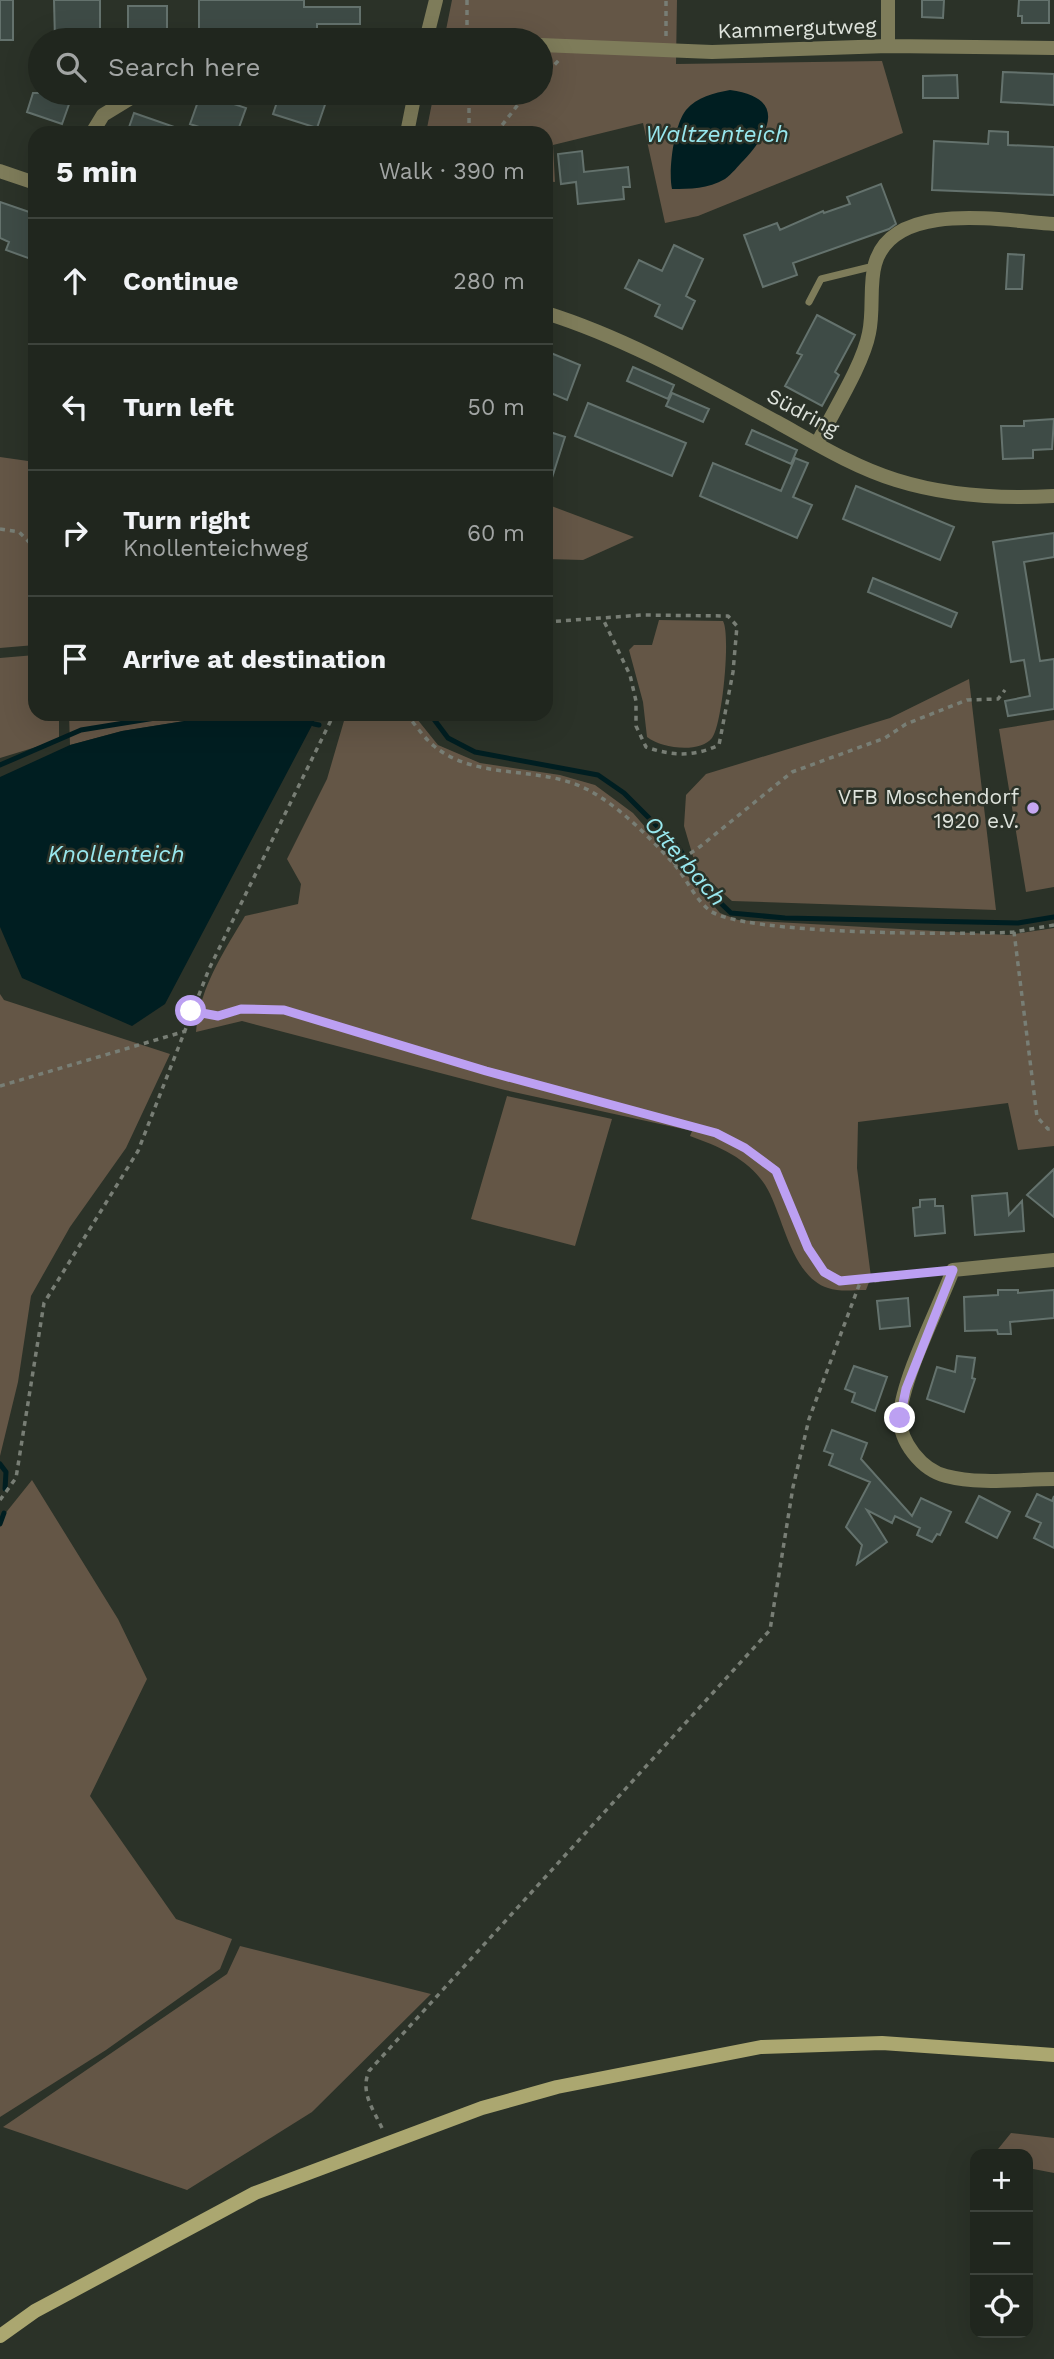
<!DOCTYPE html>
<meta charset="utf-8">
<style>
:root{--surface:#20261e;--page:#282e27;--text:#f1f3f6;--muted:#a2a5a4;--line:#3d433c}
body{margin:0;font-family:"Work Sans",sans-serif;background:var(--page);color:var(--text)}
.controls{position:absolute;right:21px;bottom:21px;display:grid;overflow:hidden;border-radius:14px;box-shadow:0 7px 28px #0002}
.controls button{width:63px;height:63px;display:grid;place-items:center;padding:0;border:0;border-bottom:2px solid var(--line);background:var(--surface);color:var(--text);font:35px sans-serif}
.stop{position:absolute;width:21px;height:21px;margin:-16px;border:5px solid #bca0f2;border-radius:50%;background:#fff}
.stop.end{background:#bca0f2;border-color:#fff;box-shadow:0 2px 7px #0008}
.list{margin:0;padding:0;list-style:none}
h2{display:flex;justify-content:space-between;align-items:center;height:91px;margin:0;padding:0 28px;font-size:30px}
h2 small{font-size:23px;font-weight:400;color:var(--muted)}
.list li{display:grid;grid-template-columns:46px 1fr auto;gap:21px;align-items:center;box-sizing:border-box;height:126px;padding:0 28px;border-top:2px solid var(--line)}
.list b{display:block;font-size:26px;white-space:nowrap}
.list p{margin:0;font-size:23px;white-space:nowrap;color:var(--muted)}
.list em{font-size:23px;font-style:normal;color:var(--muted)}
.icon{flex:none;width:38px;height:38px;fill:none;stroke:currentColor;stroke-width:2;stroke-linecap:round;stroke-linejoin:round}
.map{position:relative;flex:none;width:1054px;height:2359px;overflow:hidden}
.search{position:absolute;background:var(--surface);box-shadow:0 7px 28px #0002;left:28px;top:28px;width:525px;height:77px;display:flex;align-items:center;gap:18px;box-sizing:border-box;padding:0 24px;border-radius:38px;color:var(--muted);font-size:26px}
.panel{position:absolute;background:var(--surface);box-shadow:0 7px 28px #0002;left:28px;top:126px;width:525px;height:595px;border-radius:21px}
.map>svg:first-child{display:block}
.green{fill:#645646}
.water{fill:#001e21}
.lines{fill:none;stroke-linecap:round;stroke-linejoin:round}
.stream{stroke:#001e21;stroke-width:5}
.building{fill:#3e4b46;stroke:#64726d;stroke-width:2}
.path{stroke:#787e75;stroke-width:3.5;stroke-dasharray:5 5;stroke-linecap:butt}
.service{stroke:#7e7c5a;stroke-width:7}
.minor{stroke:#7e7c5a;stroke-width:14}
.tertiary{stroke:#7e7c5a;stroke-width:14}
.secondary{stroke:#aba770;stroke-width:14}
.route{stroke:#bca0f2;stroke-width:9}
.poi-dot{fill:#c5a7f1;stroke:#2b3228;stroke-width:2.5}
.labels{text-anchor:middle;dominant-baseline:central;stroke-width:5;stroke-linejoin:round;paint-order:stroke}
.street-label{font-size:21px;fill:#dee3dc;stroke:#2b3228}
.poi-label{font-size:21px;fill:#dee3dc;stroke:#2b3228;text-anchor:end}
.water-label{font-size:23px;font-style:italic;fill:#98e7ee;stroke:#2b3228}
</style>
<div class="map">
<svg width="1054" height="2359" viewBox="0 0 1054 2359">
<rect width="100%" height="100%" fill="#2b3228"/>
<path class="green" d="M452 0H677L676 64 882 61 903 133 698 216 665 223 643 123 553 145 555 182 546 181V133H426L434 93H541V40H444Z
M0 457 35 462V645L0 648Z
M546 504 634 537 583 560 546 559Z
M659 620 723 621C731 635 722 726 712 738 699 754 661 748 647 737L643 702 629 650 634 645H652Z
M35 655V714H59V740L0 758V658Z
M969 679 996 910 732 901 697 870 684 826 686 795 706 774 890 718Z
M69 714H228L122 731 70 745Z
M346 714H413L438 745 480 763 560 775 595 785 633 813 720 913 738 920 1008 935 1054 928V1146L1018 1150 1008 1103 858 1122 857 1168 871 1277 866 1290C854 1290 839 1292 828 1288 792 1277 783 1217 768 1190 752 1160 720 1147 690 1136L692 1131 505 1090 242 1021 196 1032C199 989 223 953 245 916L298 904 301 884 287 859 327 779Z
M1054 720V887L1026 892 999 729Z
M0 994 4 1000 170 1054 126 1148 70 1227 31 1296 18 1382 0 1456Z
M507 1096 612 1119 575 1246 471 1219Z
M32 1480 118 1619 147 1679 90 1796 176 1919 232 1939 220 1969 106 2050 0 2117V1520Z
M240 1946 431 1994 312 2112 187 2190 3 2127 227 1974Z
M1011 2133 1054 2138V2173L1028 2168V2154H994Z"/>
<path class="water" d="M730 90C783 97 774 128 744 160 738 166 732 174 725 179 708 189 690 189 672 189 668 171 674 125 686 110 697 97 714 93 730 90Z
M228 714H318L165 1004 132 1026 22 978 0 927V777L70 745 122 731Z"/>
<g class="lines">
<path class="stream" d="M430 714 448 738 475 752 598 775 624 793 678 847 707 890 731 913 785 918 1018 923 1054 917
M314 724 319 725
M0 765 81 730 180 714
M0 1464 6 1472 5 1489
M0 1524 4 1513"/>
</g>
<path class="building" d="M0 0H13V40H0Z
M54 0H100V40H55Z
M199 0H304V7H360V24H317V35L251 32 252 34 199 35Z
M922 0H944L943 18 922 17Z
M1019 0H1049V23H1022V16H1018Z
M128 6H167V38H128Z
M1003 72 1054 74V105L1001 102Z
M957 75 958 98H923V76Z
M33 93H73L62 124 27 112Z
M201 93 246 108 237 133H217L190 124Z
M280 93H318L328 96 317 128 273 114Z
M134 113 186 131 185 133H127Z
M989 131 1008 132V145L1054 147V195L932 190 934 141 988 144Z
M582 151 584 172 628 167 630 187H623L624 199 578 204 576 182 561 184 558 154Z
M881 184 896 224 889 229 793 263 797 275 763 287 744 235 777 223 780 230 823 211 824 213 850 204 847 197Z
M0 202 35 214V248L31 259 6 250 9 242 0 238Z
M674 245 703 259 686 296 695 301 682 329 655 316 660 305 625 288 639 260 662 271Z
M1008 254 1024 255 1022 289H1006Z
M817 315 855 335 835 372 839 375 822 406 785 386 802 355 797 353Z
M546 351 580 365 567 400 546 391Z
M633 367 674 385 668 399 627 381Z
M672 393 709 409 703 422 666 406Z
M588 403 686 443 672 476 575 436Z
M1054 419 1052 449 1033 450V458L1003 459 1001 426H1024V421Z
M752 430 797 450 791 464 746 444Z
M550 432 565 437 549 487H546V444Z
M795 458 808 463 793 497 812 505 797 538 700 496 713 463 781 491Z
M856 486 954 527 940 560 843 519Z
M1054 533V557L1024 562 1040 661 1054 659V709L1008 716 1005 701 1030 696 1024 660 1011 662 993 542Z
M873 578 957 613 951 627 868 592Z
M1054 1169V1217L1027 1195Z
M1007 1193 1009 1215 1022 1201 1024 1231 975 1235 972 1196Z
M935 1199V1206H943L945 1233 915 1236 913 1208 920 1207V1200Z
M998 1290H1018V1293L1054 1290V1318L1010 1322 1011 1334H998L997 1330 965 1331 964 1297 998 1295Z
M908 1298 910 1326 880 1329 877 1301Z
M957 1356 975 1358 972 1378 975 1379 964 1412 927 1399 937 1367 955 1372Z
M854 1366 887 1377 875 1411 852 1402 855 1393 845 1389Z
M832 1430 867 1443 861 1459 912 1516 921 1498 951 1512 940 1535 937 1534 932 1542 917 1535 920 1528 895 1516 892 1523 867 1510 887 1542 857 1564 862 1545 846 1527 870 1482 829 1465 833 1454 824 1451Z
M1037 1494 1052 1501 1054 1496V1548L1034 1538 1041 1523 1026 1516Z
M979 1496 1010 1512 997 1538 966 1522Z"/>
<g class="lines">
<path class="path" d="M467 0V40
M666 36V0
M541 79 559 60
M469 133V93
M496 133 527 93
M0 529 19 532 35 548
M546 622 642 615 728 616 737 626 733 672 719 745C694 757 672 756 646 747L636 726V701L630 675 603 619
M406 714C415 724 423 737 434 746 477 782 543 764 590 791 621 808 650 838 674 864 686 878 695 899 709 910 740 935 966 935 1014 932
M673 864 697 849 792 772 885 738 906 724 967 700 998 699 1005 690
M1054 925 1014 932 1037 1117 1048 1129 1054 1128
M192 1011 218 1016 241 1009 283 1010 486 1071 716 1133C736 1143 762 1154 776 1171 797 1199 801 1271 840 1281 858 1286 917 1274 937 1272
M0 1086 186 1031
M0 1500 16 1478 44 1303 138 1151 209 969 334 714
M382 2128C373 2109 360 2092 369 2071L770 1630 793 1487 809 1419 861 1280"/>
<path class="service" d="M809 302 821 279 874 266"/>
<path class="minor" d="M888 0V46
M541 45 712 52 888 46 1054 48
M92 133 103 115 139 93
M817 444C832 413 863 365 869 333 874 310 869 285 875 264 893 199 1004 221 1054 224
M1054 1260 953 1270C939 1307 902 1379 900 1416 899 1442 922 1470 946 1476 980 1485 1020 1479 1054 1479"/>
<path class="tertiary" d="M426 40 436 0
M407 133 415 93
M0 171 35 183
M546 313C626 338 703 382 777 422 815 443 854 467 896 480 947 496 1002 499 1054 496"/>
<path class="secondary" d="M0 2336 35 2311 255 2193 482 2108 557 2087 761 2047 882 2043 1054 2055"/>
</g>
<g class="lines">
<path class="route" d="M191 1011 218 1016 241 1009 284 1010 486 1071 716 1133 745 1148 776 1171 808 1248 824 1272 840 1281 953 1270 906 1389 900 1418"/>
</g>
<circle class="poi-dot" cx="1033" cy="808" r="7"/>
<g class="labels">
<g class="street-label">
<text transform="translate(797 28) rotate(-2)">Kammergutweg</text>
<text transform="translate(803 412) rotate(28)">Südring</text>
</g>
<g class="poi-label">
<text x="1019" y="796">VFB Moschendorf<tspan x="1019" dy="24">1920 e.V.</tspan></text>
</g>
<g class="water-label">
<text x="717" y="134">Waltzenteich</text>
<text x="116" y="854">Knollenteich</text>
<text transform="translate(685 861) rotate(49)">Otterbach</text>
</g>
</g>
</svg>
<div class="controls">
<button>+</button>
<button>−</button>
<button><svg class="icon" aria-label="locate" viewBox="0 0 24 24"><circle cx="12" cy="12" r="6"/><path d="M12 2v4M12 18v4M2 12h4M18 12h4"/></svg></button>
</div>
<div class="stop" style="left:191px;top:1011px"></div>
<div class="stop end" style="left:900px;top:1418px"></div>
<div class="search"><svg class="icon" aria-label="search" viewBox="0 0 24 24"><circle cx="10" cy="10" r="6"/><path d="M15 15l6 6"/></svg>Search here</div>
<section class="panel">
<h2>5 min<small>Walk · 390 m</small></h2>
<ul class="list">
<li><svg class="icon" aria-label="ahead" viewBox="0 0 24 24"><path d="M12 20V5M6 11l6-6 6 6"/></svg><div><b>Continue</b></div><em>280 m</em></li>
<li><svg class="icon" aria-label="left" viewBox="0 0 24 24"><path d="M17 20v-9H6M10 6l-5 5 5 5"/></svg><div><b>Turn left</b></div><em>50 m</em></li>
<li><svg class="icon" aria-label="right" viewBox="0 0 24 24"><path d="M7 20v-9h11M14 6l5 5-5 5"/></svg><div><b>Turn right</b><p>Knollenteichweg</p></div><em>60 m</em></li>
<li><svg class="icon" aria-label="arrive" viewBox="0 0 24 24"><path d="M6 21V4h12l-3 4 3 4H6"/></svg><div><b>Arrive at destination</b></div></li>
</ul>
</section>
</div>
